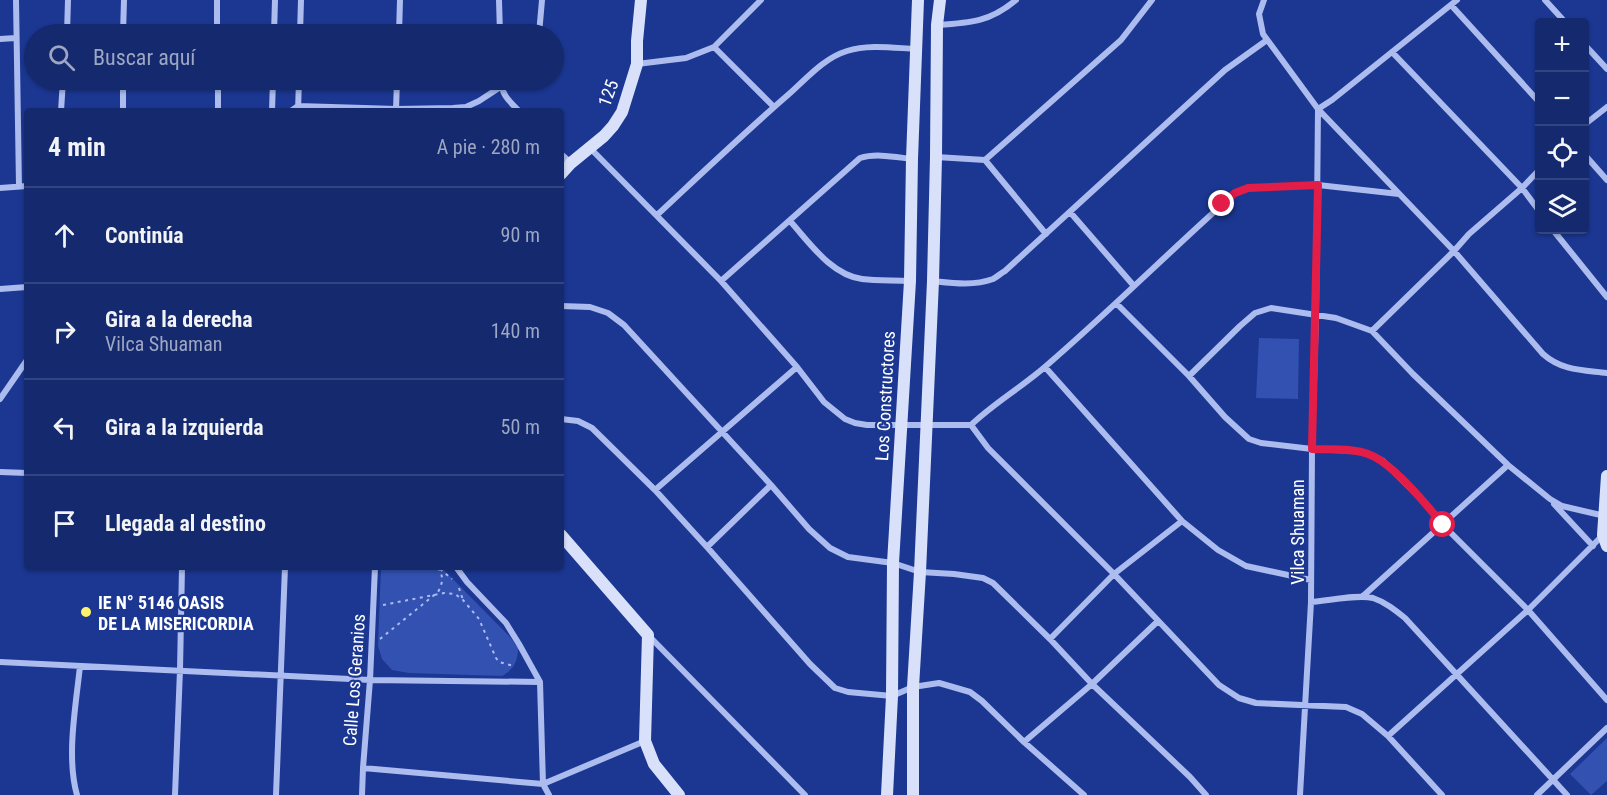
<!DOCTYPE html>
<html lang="es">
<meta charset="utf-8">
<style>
:root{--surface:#14296e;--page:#213576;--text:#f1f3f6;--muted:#9da6c2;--line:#334581}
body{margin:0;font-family:"Roboto Condensed",sans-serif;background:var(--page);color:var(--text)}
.controls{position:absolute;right:18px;top:18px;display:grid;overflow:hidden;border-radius:6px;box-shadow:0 2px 4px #0004}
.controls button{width:54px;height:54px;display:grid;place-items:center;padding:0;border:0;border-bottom:2px solid var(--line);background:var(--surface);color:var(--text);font:30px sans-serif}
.stop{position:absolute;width:18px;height:18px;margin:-14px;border:4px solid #e11d48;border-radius:50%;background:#fff}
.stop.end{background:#e11d48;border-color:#fff;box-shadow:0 2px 6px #0008}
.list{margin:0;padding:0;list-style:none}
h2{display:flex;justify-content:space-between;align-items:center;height:78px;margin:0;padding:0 24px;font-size:26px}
h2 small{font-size:20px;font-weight:400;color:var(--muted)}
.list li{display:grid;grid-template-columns:39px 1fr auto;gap:18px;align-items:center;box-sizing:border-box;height:96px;padding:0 24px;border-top:2px solid var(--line)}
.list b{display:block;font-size:22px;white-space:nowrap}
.list p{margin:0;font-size:20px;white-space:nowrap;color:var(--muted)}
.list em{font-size:20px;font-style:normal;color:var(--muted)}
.icon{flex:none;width:33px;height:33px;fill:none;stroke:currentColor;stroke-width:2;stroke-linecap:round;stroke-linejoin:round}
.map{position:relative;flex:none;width:1607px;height:795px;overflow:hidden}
.search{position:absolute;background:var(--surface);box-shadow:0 2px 4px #0004;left:24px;top:24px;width:540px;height:66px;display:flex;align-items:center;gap:15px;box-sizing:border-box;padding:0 21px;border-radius:33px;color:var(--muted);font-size:22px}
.panel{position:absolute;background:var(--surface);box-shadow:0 2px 4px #0004;left:24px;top:108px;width:540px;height:462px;border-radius:6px}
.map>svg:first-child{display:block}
.green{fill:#3251b1}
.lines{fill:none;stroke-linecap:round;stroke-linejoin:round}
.path{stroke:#acbcef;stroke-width:2;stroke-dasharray:3 4.5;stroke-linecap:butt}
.street{stroke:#acbcef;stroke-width:6}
.secondary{stroke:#d9e1fa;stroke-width:12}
.route{stroke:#e11d48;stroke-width:8}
.poi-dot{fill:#fff26a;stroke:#1b3792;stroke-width:2}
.labels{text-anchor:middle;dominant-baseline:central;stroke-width:4.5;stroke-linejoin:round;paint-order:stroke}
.street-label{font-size:18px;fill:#fff;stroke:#1b3792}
.poi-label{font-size:18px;font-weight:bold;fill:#fff;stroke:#1b3792;text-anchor:start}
</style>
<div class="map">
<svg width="1607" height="795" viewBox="0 0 1607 795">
<rect width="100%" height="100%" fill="#1b3792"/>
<path class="green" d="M1259 338 1299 339 1298 399 1256 398Z
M381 567H441L510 637 518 648C518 662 513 670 502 676L409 673 392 670 382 659 378 646Z
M1607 738V781L1591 795 1570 774Z"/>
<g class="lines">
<path class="path" d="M440 569 452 579
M459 588 463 600
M383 605 444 593 455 594 463 600 479 619 496 658 499 662 514 666
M380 639 438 592C443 583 444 575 437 567"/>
<path class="street" d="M16 0 19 186
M217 0V34
M499 0 500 34
M1264 0 1259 14 1263 34 1318 109 1316 315 1312 449 1311 602 1300 795
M1457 0 1332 100 1318 109 1454 251 1543 354C1562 371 1583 370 1607 373
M1545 0 1565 22
M1451 5 1540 103
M937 25C970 23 990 22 1016 0
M67 34 68 0
M123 34 124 0
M274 34 275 0
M300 34 301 0
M399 34 400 0
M539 34 542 0
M0 39 16 38
M1584 44 1607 69
M714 47 774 107
M1392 52 1522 188 1540 212
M637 64 686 58 714 47 761 0
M218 80V111
M501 80C501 94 509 101 519 111
M396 110 397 80
M61 111 63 80
M123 111V80
M272 111 273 80
M291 111 298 106 396 109 453 108 466 107 479 101 511 80
M298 111 299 80
M1584 125 1607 107
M590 148 721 281 797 367 824 402 845 419 855 423 867 425H971L988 448 1114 574 1219 685 1239 698 1256 703 1346 707 1362 714 1388 736 1442 795
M561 154 571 163
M1584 154 1607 180
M936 157 985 160 1121 40 1152 0
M985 160 1046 234
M0 188 27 186
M1070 212 1134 286
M657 215C701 174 744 133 789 94 807 78 824 58 847 51 869 44 894 48 916 49
M790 221C809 242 831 275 862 279 878 281 894 280 910 281
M1553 230 1607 297
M721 281 860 158C876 153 895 157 912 159
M933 281C952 283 974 286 993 279 997 277 1001 273 1005 271L1225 70 1267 40
M0 289 27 287
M1116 303 1189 376 1225 417 1249 439 1261 443 1312 449 1357 451 1369 454 1383 461 1428 506 1443 525 1528 610 1607 700
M561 306 590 307 608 313 624 325 771 485 809 529 830 548 848 557 893 563 920 572 954 574 983 578 993 583 1050 639 1092 684 1190 777 1206 795
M1372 331 1454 251 1469 234 1522 188 1540 169
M1045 367 1182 521 1218 550 1246 566 1311 580
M1189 376 1240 326 1255 313 1271 308 1336 318 1372 331 1413 374 1508 465 1550 499 1562 506 1605 516
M0 399 27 360
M561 419 578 421 592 428 655 490 707 547 810 664 835 688 848 692 892 696 913 687 939 683 970 692 982 701 1024 742 1084 795
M971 425C994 403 1022 387 1046 366 1111 310 1171 250 1235 193L1248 188 1318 185 1399 194
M0 472 27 473
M655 490 797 367
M1554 504 1593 546
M707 547 771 485
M456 567 467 582 506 623 519 644 540 682 543 784 549 795
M1363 596 1508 465
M1311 602C1328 601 1357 594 1373 598 1385 602 1395 610 1405 618L1567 795
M648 635 805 795
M1050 639 1114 574 1182 521
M0 662 370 680 540 682
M1388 736 1528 610 1602 536
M1024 742 1092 684 1158 621
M363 768 543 784 645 741
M77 795C66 757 76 705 80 666
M175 795 180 670 182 567
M276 795 285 567
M362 795 363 768 370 680 375 567
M1537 795 1607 728"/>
<path class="secondary" d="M561 174 571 163 604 136 613 126 622 112 637 64V41L641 0
M1607 476 1603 535 1607 546
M561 535 648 635 645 741 654 764 679 795
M887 795 892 696 893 563 910 281 912 159 918 0
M913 795V687L920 572 933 281 936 157 937 25 940 0"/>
</g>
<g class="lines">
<path class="route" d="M1222 204 1235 193 1248 188 1318 185 1312 449C1330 450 1351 448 1368 454 1392 462 1427 505 1443 525"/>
</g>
<circle class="poi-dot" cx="86" cy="612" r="6"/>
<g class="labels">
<g class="street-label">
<text transform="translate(608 93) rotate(-70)">125</text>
<text transform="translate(885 396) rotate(-87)">Los Constructores</text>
<text transform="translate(1297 532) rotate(-90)">Vilca Shuaman</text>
<text transform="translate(354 680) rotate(-86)">Calle Los Geranios</text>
</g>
<g class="poi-label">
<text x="98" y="602">IE N° 5146 OASIS<tspan x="98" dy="21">DE LA MISERICORDIA</tspan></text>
</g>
</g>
</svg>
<div class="controls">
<button>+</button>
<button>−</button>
<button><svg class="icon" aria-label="locate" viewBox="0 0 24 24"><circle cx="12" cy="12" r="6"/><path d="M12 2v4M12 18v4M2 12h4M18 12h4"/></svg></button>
<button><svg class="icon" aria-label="layers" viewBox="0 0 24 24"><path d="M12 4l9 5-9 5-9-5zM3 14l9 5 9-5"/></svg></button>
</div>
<div class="stop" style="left:1443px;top:525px"></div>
<div class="stop end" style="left:1222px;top:204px"></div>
<div class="search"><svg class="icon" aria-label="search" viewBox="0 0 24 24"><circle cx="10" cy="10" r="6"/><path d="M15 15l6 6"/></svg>Buscar aquí</div>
<section class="panel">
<h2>4 min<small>A pie · 280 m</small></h2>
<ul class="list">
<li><svg class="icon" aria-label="ahead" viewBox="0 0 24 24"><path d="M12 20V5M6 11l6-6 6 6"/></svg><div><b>Continúa</b></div><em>90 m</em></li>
<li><svg class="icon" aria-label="right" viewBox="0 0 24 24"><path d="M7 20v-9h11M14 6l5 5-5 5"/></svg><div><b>Gira a la derecha</b><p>Vilca Shuaman</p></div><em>140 m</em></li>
<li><svg class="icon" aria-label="left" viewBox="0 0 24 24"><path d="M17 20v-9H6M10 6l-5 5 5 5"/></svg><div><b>Gira a la izquierda</b></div><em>50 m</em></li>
<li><svg class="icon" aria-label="arrive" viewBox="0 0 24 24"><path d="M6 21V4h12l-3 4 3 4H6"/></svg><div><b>Llegada al destino</b></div></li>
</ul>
</section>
</div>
